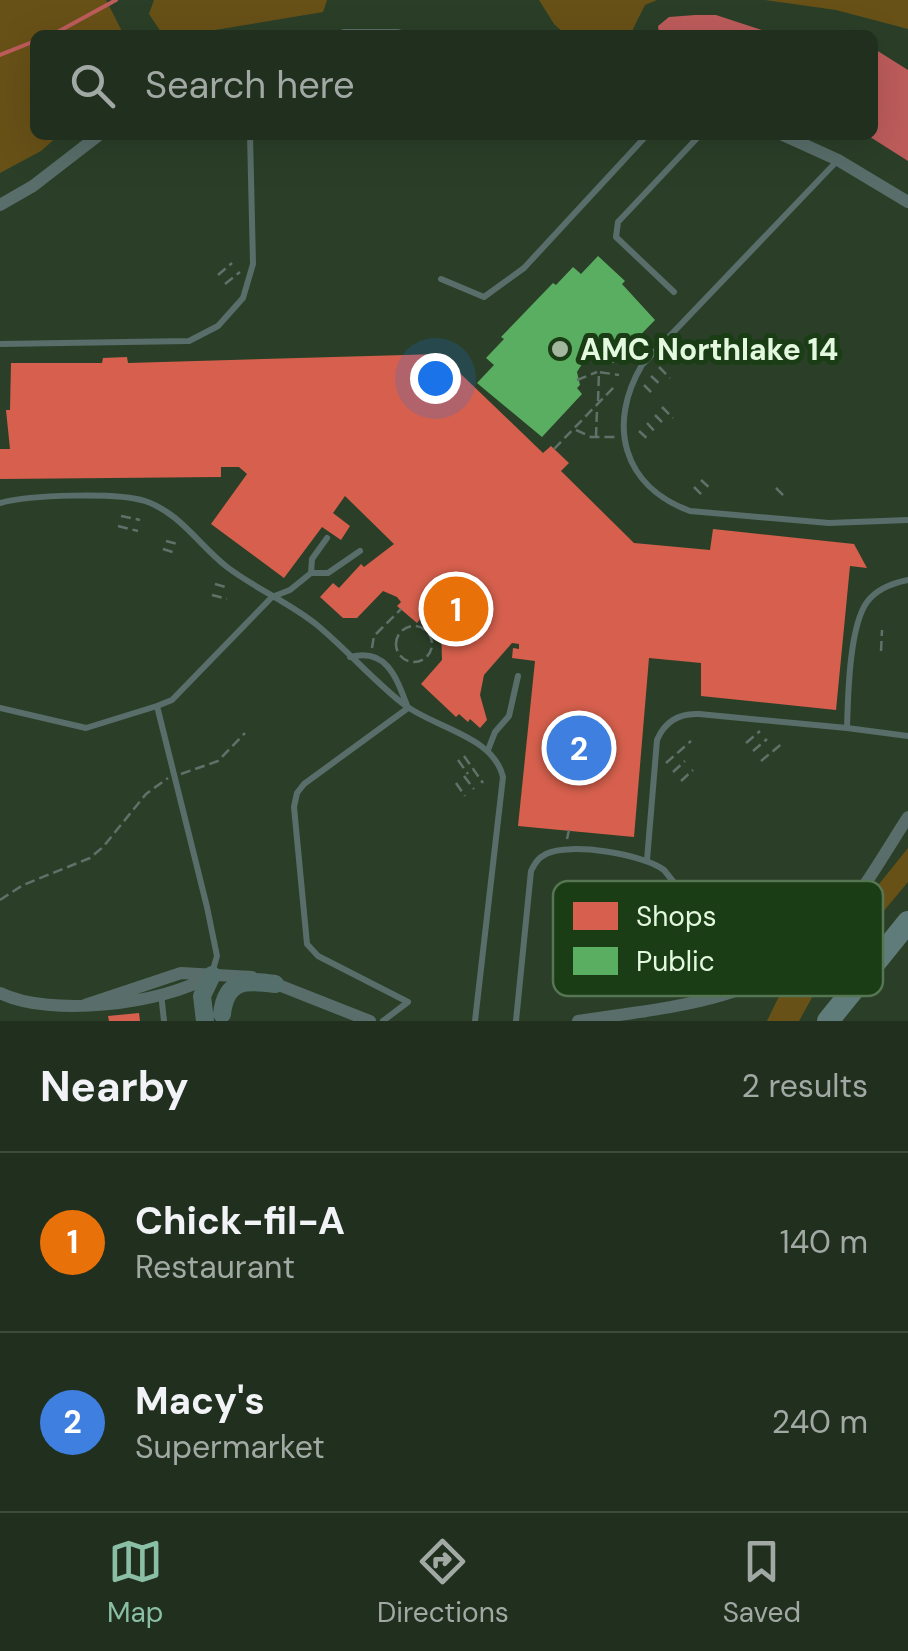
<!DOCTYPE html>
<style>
:root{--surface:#202f1e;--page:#283727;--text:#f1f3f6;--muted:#a2a9a4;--line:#3d4a3c;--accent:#8abfa5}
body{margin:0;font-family:"DM Sans",sans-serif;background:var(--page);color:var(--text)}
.you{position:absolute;left:435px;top:378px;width:35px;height:35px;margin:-25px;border:8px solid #fff;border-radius:50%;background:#1a73e8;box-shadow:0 0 0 15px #1a73e833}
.badge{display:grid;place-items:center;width:65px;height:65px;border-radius:50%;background:var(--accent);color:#fff;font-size:32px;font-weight:700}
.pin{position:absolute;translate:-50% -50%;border:5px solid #fff;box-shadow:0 2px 10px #0006}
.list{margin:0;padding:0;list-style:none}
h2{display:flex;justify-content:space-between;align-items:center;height:130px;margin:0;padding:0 40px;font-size:42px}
h2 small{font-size:32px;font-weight:400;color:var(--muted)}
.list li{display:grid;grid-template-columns:65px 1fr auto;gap:30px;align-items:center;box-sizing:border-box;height:180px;padding:0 40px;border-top:2px solid var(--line)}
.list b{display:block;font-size:38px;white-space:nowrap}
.list p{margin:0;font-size:32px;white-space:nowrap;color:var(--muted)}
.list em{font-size:32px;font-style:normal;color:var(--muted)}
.icon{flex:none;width:55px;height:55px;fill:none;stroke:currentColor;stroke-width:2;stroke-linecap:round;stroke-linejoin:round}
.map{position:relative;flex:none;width:908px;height:1021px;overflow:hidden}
.search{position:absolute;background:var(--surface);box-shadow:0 10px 40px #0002;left:30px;right:30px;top:30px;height:110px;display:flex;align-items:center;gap:25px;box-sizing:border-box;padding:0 35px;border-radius:15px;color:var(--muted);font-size:38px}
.sheet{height:490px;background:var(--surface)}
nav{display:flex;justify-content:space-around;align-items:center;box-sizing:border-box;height:140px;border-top:2px solid var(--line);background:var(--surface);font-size:28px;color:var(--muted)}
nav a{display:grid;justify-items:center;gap:5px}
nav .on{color:var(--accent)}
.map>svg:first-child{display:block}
.green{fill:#685117}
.water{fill:#bd5c5b}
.shops{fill:#d6604d}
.public{fill:#5aae61}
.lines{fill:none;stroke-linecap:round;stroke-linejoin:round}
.stream{stroke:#bd5c5b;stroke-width:4}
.path{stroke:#60716a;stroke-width:2.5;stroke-dasharray:10 5;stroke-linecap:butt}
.lane{stroke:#596e6a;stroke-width:6}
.street{stroke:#596e6a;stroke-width:12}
.secondary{stroke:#556f6c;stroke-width:18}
.highway{stroke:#607c7a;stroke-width:22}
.poi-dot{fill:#a3b79f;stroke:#1a3d15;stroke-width:4}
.labels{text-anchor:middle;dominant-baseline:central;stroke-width:10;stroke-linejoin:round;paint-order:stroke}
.poi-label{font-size:30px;font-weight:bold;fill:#e3f8df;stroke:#1a3d15;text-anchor:start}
.key{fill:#1a3d15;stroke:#567552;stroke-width:2.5}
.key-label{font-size:28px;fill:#e3f8df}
</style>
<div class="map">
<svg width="908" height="1021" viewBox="0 0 908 1021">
<rect width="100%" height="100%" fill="#2b3f28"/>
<path class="green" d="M0 0H106L124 35H35V135H59L41 151 0 173Z
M154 0H327L323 12 215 30 202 35H163L149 14Z
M539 0H657L645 5 630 35H566L554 24Z
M765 0H908V29L836 10Z
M908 848V882L814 994 799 1021H767L783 988 826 950Z"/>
<path class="water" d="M695 15H716L777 35H659L658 26 669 17Z
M873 48 908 70V161L867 135H873Z"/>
<path class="shops" d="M440 354 543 453 551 446 569 463 561 471 634 543 710 550 713 529 854 544 867 568 850 566 836 710 701 696V663L649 658 634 837 518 826 535 661 512 658 513 648 519 649V644L512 643 484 675 480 695 487 720 480 728 470 719 468 722 459 714 456 717 421 684 442 660 441 627 426 613 417 623 397 606 401 602 397 597 383 591 357 618H343L320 597 333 583 339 588 361 564 364 567 394 544 345 496 333 513 350 526 341 540 322 527 284 578 211 524 247 474 239 467H221V477L0 479V449H10L6 410H10L11 363H102L103 358 127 357 128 363Z
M139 1013 140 1021H109L108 1016Z"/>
<path class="public" d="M598 256 625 281 622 284 655 320 613 363 607 357 585 359 577 372 580 385 577 388 582 394 542 437 477 383 494 365 486 358 504 339 501 337 553 283 556 285 573 267 581 274Z"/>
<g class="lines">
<path class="stream" d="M52 35 116 0
M0 55 35 41"/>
<path class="path" d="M218 275 232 263
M225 284 240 272
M659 367 670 378
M651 376 662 386
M577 380 597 372
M644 385 654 395
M598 401 599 372 619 375
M662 407 673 418
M655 415 665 425
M647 423 657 434
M576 430 591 437H616
M639 431 650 441
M596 437 597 409
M554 449 615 386
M701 480 712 490
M694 487 704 497
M776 488 786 498
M121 516 140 520
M118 526 138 531
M166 541 178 544
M163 549 176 553
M215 584 229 588
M212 595 227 599
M396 644a18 18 0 1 1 36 0a18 18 0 1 1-36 0Z
M372 648 374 636 401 609
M881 651 882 630
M746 743 760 731
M753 751 767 739
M464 756 483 783
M458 760 468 774
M761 761 784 742
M666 763 691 741
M673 772 685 761
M181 774 218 761 245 733
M464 776 474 789
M681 781 693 770
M456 783 465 796
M567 839 569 830
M0 900 23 885 90 858 103 847 146 794 168 778"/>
<path class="lane" d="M838 160 642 365C607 424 622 486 690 511L829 523 908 520
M441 279 484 297 524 268 647 135
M674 292 616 237 618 222 700 135
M0 344 189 341 218 326 243 298 253 264 250 135
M0 503C29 495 117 492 145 501 179 512 200 546 227 567 256 589 290 603 317 625 347 650 372 679 402 703 433 728 493 735 503 777L475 1021
M311 573H328L360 551
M908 580C893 583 876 590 867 602 849 627 848 697 847 728L908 736
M350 657C388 647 397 680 408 708L304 784 297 793 294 807 307 944 318 956 408 1002 383 1021
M157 706 207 907 217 956 212 973
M0 708 86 728 157 706 172 700 272 597 290 590 311 573 312 559 327 538
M488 750 495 732 509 716 518 676
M647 860 657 740C665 721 679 713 699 714L847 728
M161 993 164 1021
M516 1021 531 871C535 863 538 858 546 854 570 842 643 854 664 870L753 981"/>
<path class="street" d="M344 35H398
M783 135 838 160 908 202
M0 205 33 186 99 135
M271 982 370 1021
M0 993C51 1018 163 1004 210 976
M85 1005 181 973 252 977
M578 1021C659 1008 755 1004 817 943 855 907 880 860 908 817"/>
<path class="secondary" d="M222 1014C226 979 246 980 275 984
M205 1021 202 996 212 975"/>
<path class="highway" d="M828 1021 908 922"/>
</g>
<circle class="poi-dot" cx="560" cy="349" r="10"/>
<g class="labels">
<g class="poi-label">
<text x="580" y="349">AMC Northlake 14</text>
</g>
</g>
<rect x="553" y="881" width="330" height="115" rx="15" class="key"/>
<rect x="573" y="902" width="45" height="28" fill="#d6604d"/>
<rect x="573" y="947" width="45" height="28" fill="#5aae61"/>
<g class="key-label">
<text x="636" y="926">Shops</text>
<text x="636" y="971">Public</text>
</g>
</svg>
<div class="you"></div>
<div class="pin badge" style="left:456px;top:609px;background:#e8710a">1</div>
<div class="pin badge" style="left:579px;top:748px;background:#3f7fe0">2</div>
<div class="search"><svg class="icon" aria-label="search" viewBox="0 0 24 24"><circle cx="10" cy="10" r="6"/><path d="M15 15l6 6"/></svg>Search here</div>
</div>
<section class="sheet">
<h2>Nearby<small>2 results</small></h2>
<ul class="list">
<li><span class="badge" style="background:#e8710a">1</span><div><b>Chick-fil-A</b><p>Restaurant</p></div><em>140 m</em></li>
<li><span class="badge" style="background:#3f7fe0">2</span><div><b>Macy's</b><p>Supermarket</p></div><em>240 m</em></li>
</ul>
</section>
<nav>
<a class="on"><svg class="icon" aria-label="map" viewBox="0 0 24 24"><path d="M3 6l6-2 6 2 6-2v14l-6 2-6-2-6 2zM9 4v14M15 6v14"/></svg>Map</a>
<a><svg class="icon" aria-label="directions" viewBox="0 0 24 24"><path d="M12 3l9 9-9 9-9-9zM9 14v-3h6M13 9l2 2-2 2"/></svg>Directions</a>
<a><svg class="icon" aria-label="saved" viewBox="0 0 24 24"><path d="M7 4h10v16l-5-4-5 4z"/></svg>Saved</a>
</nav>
